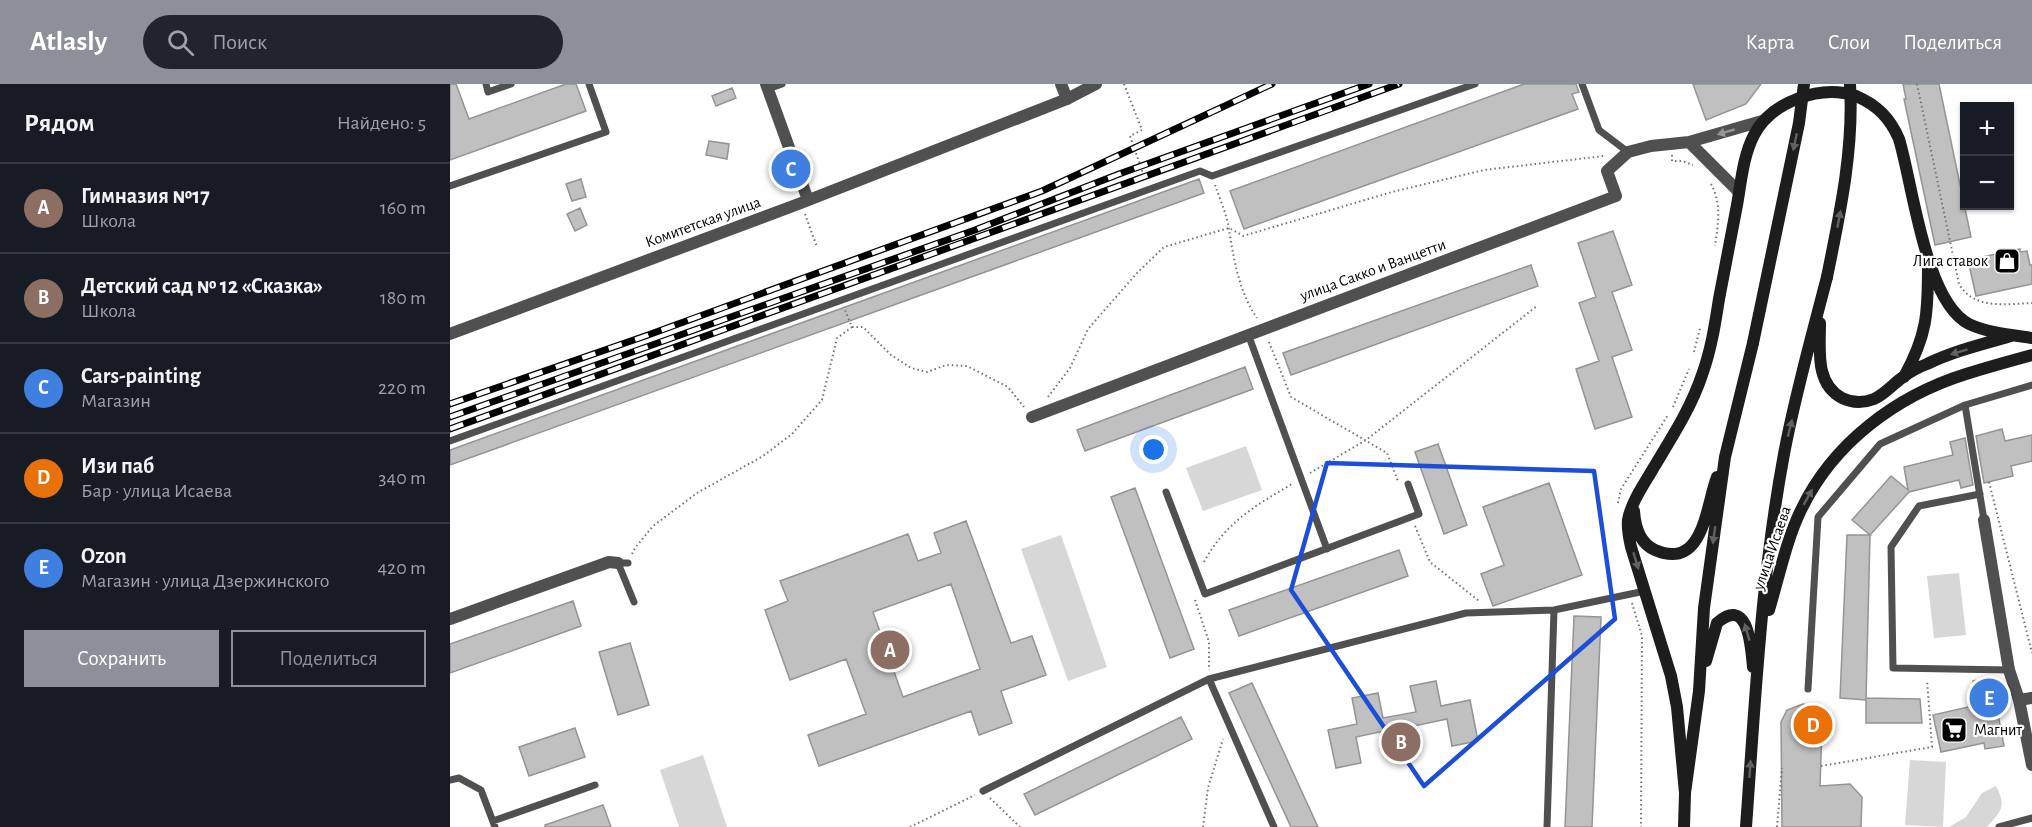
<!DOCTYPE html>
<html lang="ru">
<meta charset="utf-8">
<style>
:root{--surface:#171b24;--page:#20242c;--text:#f1f3f6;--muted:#9ea1a6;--line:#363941;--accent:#8c9099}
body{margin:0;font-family:"Alegreya Sans",sans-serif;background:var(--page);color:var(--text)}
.controls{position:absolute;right:18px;top:18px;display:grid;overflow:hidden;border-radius:0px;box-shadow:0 2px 4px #0004}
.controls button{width:54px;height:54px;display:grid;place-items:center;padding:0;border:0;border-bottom:2px solid var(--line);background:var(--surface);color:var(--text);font:30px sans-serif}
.you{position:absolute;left:704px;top:366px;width:21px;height:21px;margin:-15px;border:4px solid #fff;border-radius:50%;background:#1a73e8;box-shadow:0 0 0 9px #1a73e833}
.badge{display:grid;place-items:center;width:39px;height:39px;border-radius:50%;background:var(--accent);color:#fff;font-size:20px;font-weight:700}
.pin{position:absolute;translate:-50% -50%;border:3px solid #fff;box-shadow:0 2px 6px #0006}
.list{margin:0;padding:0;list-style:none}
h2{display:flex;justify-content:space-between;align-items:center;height:78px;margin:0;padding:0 24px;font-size:26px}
h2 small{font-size:20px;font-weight:400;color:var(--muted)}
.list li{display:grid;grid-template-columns:39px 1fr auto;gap:18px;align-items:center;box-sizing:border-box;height:90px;padding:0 24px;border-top:2px solid var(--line)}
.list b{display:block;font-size:22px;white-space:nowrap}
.list p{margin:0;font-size:20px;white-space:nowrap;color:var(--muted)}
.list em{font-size:20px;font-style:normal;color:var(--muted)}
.actions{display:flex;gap:12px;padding:18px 24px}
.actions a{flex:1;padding:14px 0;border:2px solid var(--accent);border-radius:0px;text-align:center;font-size:21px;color:var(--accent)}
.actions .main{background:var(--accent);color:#fff}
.icon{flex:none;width:33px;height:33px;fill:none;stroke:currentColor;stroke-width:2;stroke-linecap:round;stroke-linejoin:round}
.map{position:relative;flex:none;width:1582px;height:743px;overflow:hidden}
header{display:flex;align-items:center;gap:36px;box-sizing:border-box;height:84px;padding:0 30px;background:var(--accent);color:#fff}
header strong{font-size:28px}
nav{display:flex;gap:33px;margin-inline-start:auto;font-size:21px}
.search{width:420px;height:54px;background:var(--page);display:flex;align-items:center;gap:15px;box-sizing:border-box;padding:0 21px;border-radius:33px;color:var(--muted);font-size:22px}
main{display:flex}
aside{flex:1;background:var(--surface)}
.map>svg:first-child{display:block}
.green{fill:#d7d7d7}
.building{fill:#c0c0c0;stroke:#949494;stroke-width:1.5;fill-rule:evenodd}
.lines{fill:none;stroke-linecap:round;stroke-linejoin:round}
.path{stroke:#727272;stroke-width:2;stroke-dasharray:1.5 3;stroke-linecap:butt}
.service{stroke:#505050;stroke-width:7}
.minor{stroke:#505050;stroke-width:12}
.tertiary{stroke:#505050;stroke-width:12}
.secondary{stroke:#1d1d1d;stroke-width:12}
.rail-casing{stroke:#000;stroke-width:7}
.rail{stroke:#fff;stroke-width:4.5;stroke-dasharray:14;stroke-linecap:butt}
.secondary-bridge{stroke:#1d1d1d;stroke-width:12}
.oneway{fill:#969696}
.oneway2{fill:#616161}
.marked{fill:none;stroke:#1d4ed8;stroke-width:4.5;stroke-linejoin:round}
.labels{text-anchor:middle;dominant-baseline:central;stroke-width:4.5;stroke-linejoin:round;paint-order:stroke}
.street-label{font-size:16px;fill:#000;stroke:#fff}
.poi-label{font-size:16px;fill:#000;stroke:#fff;text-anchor:end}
</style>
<header>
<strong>Atlasly</strong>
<div class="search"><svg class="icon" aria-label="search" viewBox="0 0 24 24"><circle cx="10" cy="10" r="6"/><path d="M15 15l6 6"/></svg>Поиск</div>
<nav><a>Карта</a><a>Слои</a><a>Поделиться</a></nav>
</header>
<main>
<aside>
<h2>Рядом<small>Найдено: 5</small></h2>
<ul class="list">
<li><span class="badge" style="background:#8d6e63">A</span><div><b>Гимназия №17</b><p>Школа</p></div><em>160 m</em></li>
<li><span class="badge" style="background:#8d6e63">B</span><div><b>Детский сад № 12 «Сказка»</b><p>Школа</p></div><em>180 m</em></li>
<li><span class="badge" style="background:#3f7fe0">C</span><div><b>Cars-painting</b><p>Магазин</p></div><em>220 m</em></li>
<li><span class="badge" style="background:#e8710a">D</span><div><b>Изи паб</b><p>Бар · улица Исаева</p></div><em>340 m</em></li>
<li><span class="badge" style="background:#3f7fe0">E</span><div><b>Ozon</b><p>Магазин · улица Дзержинского</p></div><em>420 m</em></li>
</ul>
<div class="actions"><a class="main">Сохранить</a><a>Поделиться</a></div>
</aside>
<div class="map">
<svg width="1582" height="743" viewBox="0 0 1582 743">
<rect width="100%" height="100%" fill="#fff"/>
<path class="green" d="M796 362 812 406 753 427 736 384Z
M611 451 657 583 618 597 571 465Z
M1509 489 1516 551 1484 554 1477 492Z
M253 671 277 743H229L210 686Z
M1460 676 1496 678 1493 743 1455 741Z
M1546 702C1557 723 1551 727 1537 743H1499L1516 733 1532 709Z"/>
<path class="building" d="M0 0H6L19 35 116 0H126L136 27 0 76Z
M1074 0H1126L1129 8 1122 10 1128 25 794 145 780 107Z
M1243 0H1311L1296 20 1256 36Z
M1453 0H1489L1521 153 1485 161 1454 15H1456Z
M282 4 286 14 266 22 262 12Z
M259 57 279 60 277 75 256 71Z
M131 95 136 113 122 117 116 100Z
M749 95 754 109 0 381V366Z
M130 124 137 141 125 147 117 130Z
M1163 147 1182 201 1162 208 1182 266 1162 273 1182 333 1145 345 1126 285 1149 277 1129 219 1146 213 1128 159Z
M1570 165V168L1577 167 1580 181H1582V200L1526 212 1518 176Z
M1081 181 1088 202 841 291 833 269Z
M795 283 803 305 635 367 627 346Z
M1552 345 1555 357 1582 351V377L1561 382 1563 392 1534 399 1526 352Z
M1515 354 1523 401 1511 404 1509 396 1459 408 1420 451 1416 616 1390 614 1397 451H1420L1402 436 1441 392 1458 406 1454 383 1503 371 1500 358Z
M988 360 1017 441 994 450 965 368Z
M1099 399 1132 491 1043 522 1031 490 1054 481 1033 423Z
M685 404 744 565 720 574 661 413Z
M516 437 561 559 582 552 596 591 551 607 562 639 529 651 521 627 369 682 358 651 416 630 396 575 340 596 315 526 338 517 330 497 458 450 468 477 491 469 484 449ZM501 500 530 585 453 613 423 528Z
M949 466 958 492 789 552 779 526Z
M123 517 131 542 0 589V560Z
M1124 532 1151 533 1142 743H1115Z
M180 559 199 621 168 631 149 568Z
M1541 593 1554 662 1535 665 1534 659 1491 668 1483 631 1527 621 1523 597Z
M986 597 991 622 1020 616 1028 657 1002 662 997 635 964 642 969 667 944 672 939 646 906 653 911 679 886 684 878 646 907 640 902 614 928 609 933 634 966 628 960 602Z
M802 599 868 743H841L779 609Z
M1416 614 1470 615 1472 639H1416Z
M1353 620 1376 625 1375 644 1372 645 1370 702 1400 700 1412 713 1411 743H1332L1331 638 1337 626Z
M731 633 742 655 585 731 574 710Z
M125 644 135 673 79 692 69 663Z
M153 721 161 743H95V741Z"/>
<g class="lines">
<path class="path" d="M674 0 692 46 680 52 695 95
M1467 0 1509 200C1524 226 1556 220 1582 219
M1222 71V77H1232L1243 81
M1261 100C1272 120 1268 140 1265 162
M765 101C770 115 777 131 779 146 784 176 789 208 807 234
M355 130 367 163
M402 243H413L441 271 461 284 477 288 496 281 517 282 558 303 574 323
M819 258 841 313 937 369 948 397
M1244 268 1250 244
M598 313 620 284 638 245 687 189 714 163 779 144 793 152 942 108 1034 86 1154 72
M1223 323 1239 285
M860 389 916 356 1087 222
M1539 398 1582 569
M1168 419 1171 405 1218 331
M965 442 980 478 1029 517
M182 470 185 464 203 442 247 409 313 372 342 350 372 316 387 254 402 243 395 226
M754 478C775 439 806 421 842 400
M745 516 759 558V586
M1182 519 1192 552 1191 743
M1371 682 1482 663 1477 596
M540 714 570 743
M460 743 525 711
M753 743 758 704 773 655
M1327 743 1332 684"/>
<path class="service" d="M36 0 38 8 61 0
M1132 0 1149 46 1178 68
M318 5 332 0
M0 102 156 48 139 0
M798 250 877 465
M1515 321 1534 436
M0 357 750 87 762 92 1025 0
M716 408 755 510 969 430 958 400
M1530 410 1469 422 1441 463 1443 584 1559 586
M178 479H168L184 518
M759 595 824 743
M1358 605 1368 433 1430 360 1515 321 1582 301
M0 696 9 694 31 706 45 743
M533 707 759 595 1016 529 1104 526 1195 507
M43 737 145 701
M1097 743 1104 526
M1549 743 1582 734"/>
<path class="minor" d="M316 0 358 116
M1239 58 1289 108
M0 250 351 119 617 15
M582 333 1166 112 1157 87 1178 68 1201 62 1239 58 1312 37
M1534 436 1559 586 1569 616 1582 681
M0 535 159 478 168 479
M1569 616 1582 614"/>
<path class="tertiary" d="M611 0 617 15 646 0"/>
<path class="secondary" d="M1370 239C1370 266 1365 300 1392 314 1402 319 1414 319 1424 315 1435 310 1443 300 1453 293 1460 288 1469 283 1477 280 1504 267 1533 260 1561 252
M1454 293C1477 251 1478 230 1478 183
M1184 427C1185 442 1189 459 1205 466 1254 487 1256 421 1267 393
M1319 526C1329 493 1336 457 1351 426 1383 359 1446 312 1516 290 1538 283 1560 277 1582 271
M1256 577 1267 539C1299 511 1301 564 1303 583
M1235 709 1227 623 1221 592 1181 463C1179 454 1177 445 1178 436 1181 418 1195 399 1204 383 1222 353 1241 324 1252 291 1261 266 1265 241 1269 215 1275 184 1281 153 1287 121 1291 99 1293 72 1304 51 1321 18 1370 0 1406 12 1427 21 1440 34 1449 55 1463 101 1475 218 1519 240 1538 249 1562 251 1582 254
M1234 743 1235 709 1249 607 1254 524 1275 373 1303 259
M1296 743C1305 619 1311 493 1334 370 1345 311 1362 251 1377 193"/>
<g class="rail-casing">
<path id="rail" d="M0 320 198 251 592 107 822 0
M0 333 525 146 669 90 919 0
M0 345 949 0"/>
</g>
<use href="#rail" class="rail"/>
<path class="secondary-bridge" d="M1377 193C1390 129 1404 65 1400 0
M1303 259 1349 39 1354 0"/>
</g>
<defs><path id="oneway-solid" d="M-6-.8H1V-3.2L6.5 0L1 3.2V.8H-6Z" transform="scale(1.5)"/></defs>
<use class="oneway" href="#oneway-solid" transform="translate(1276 48) rotate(164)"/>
<g class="oneway2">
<use href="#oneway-solid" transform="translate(1345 58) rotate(102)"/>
<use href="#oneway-solid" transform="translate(1389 135) rotate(-79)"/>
<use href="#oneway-solid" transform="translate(1509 268) rotate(163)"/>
<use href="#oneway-solid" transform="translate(1340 344) rotate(-76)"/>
<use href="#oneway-solid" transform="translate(1358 413) rotate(-61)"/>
<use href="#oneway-solid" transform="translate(1264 451) rotate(98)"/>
<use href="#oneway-solid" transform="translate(1186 477) rotate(73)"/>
<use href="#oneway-solid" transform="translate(1297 548) rotate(-106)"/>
<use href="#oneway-solid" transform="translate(1300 685) rotate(-86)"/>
</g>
<path class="marked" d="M877 379 1144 387 1165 535 974 702 841 506Z"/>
<defs>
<g id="shop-square" transform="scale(1.35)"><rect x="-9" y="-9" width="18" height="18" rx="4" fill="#000" stroke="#fff"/><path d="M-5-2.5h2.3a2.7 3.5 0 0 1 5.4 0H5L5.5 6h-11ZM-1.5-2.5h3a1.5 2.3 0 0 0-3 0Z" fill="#fff"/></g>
<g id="supermarket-square" transform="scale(1.35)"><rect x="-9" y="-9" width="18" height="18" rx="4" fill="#000" stroke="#fff"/><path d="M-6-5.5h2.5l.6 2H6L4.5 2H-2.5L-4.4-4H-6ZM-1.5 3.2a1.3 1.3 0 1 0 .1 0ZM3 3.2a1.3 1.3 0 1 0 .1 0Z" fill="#fff"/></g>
</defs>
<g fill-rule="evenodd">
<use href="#shop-square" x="1557" y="177"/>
<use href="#supermarket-square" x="1504" y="646"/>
</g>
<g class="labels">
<g class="street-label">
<text transform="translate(253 138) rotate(-20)">Комитетская улица</text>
<text transform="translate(923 186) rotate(-20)">улица Сакко и Ванцетти</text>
<text transform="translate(1322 464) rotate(-71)">улица Исаева</text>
</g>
<g class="poi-label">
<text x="1538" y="177">Лига ставок</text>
<text x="1524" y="646" text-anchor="start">Магнит</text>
</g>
</g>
</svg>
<div class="controls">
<button>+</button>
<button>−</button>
</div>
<div class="you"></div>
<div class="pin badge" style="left:440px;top:566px;background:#8d6e63">A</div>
<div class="pin badge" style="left:951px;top:658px;background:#8d6e63">B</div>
<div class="pin badge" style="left:341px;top:85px;background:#3f7fe0">C</div>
<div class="pin badge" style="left:1363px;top:641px;background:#e8710a">D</div>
<div class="pin badge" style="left:1539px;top:614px;background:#3f7fe0">E</div>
</div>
</main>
